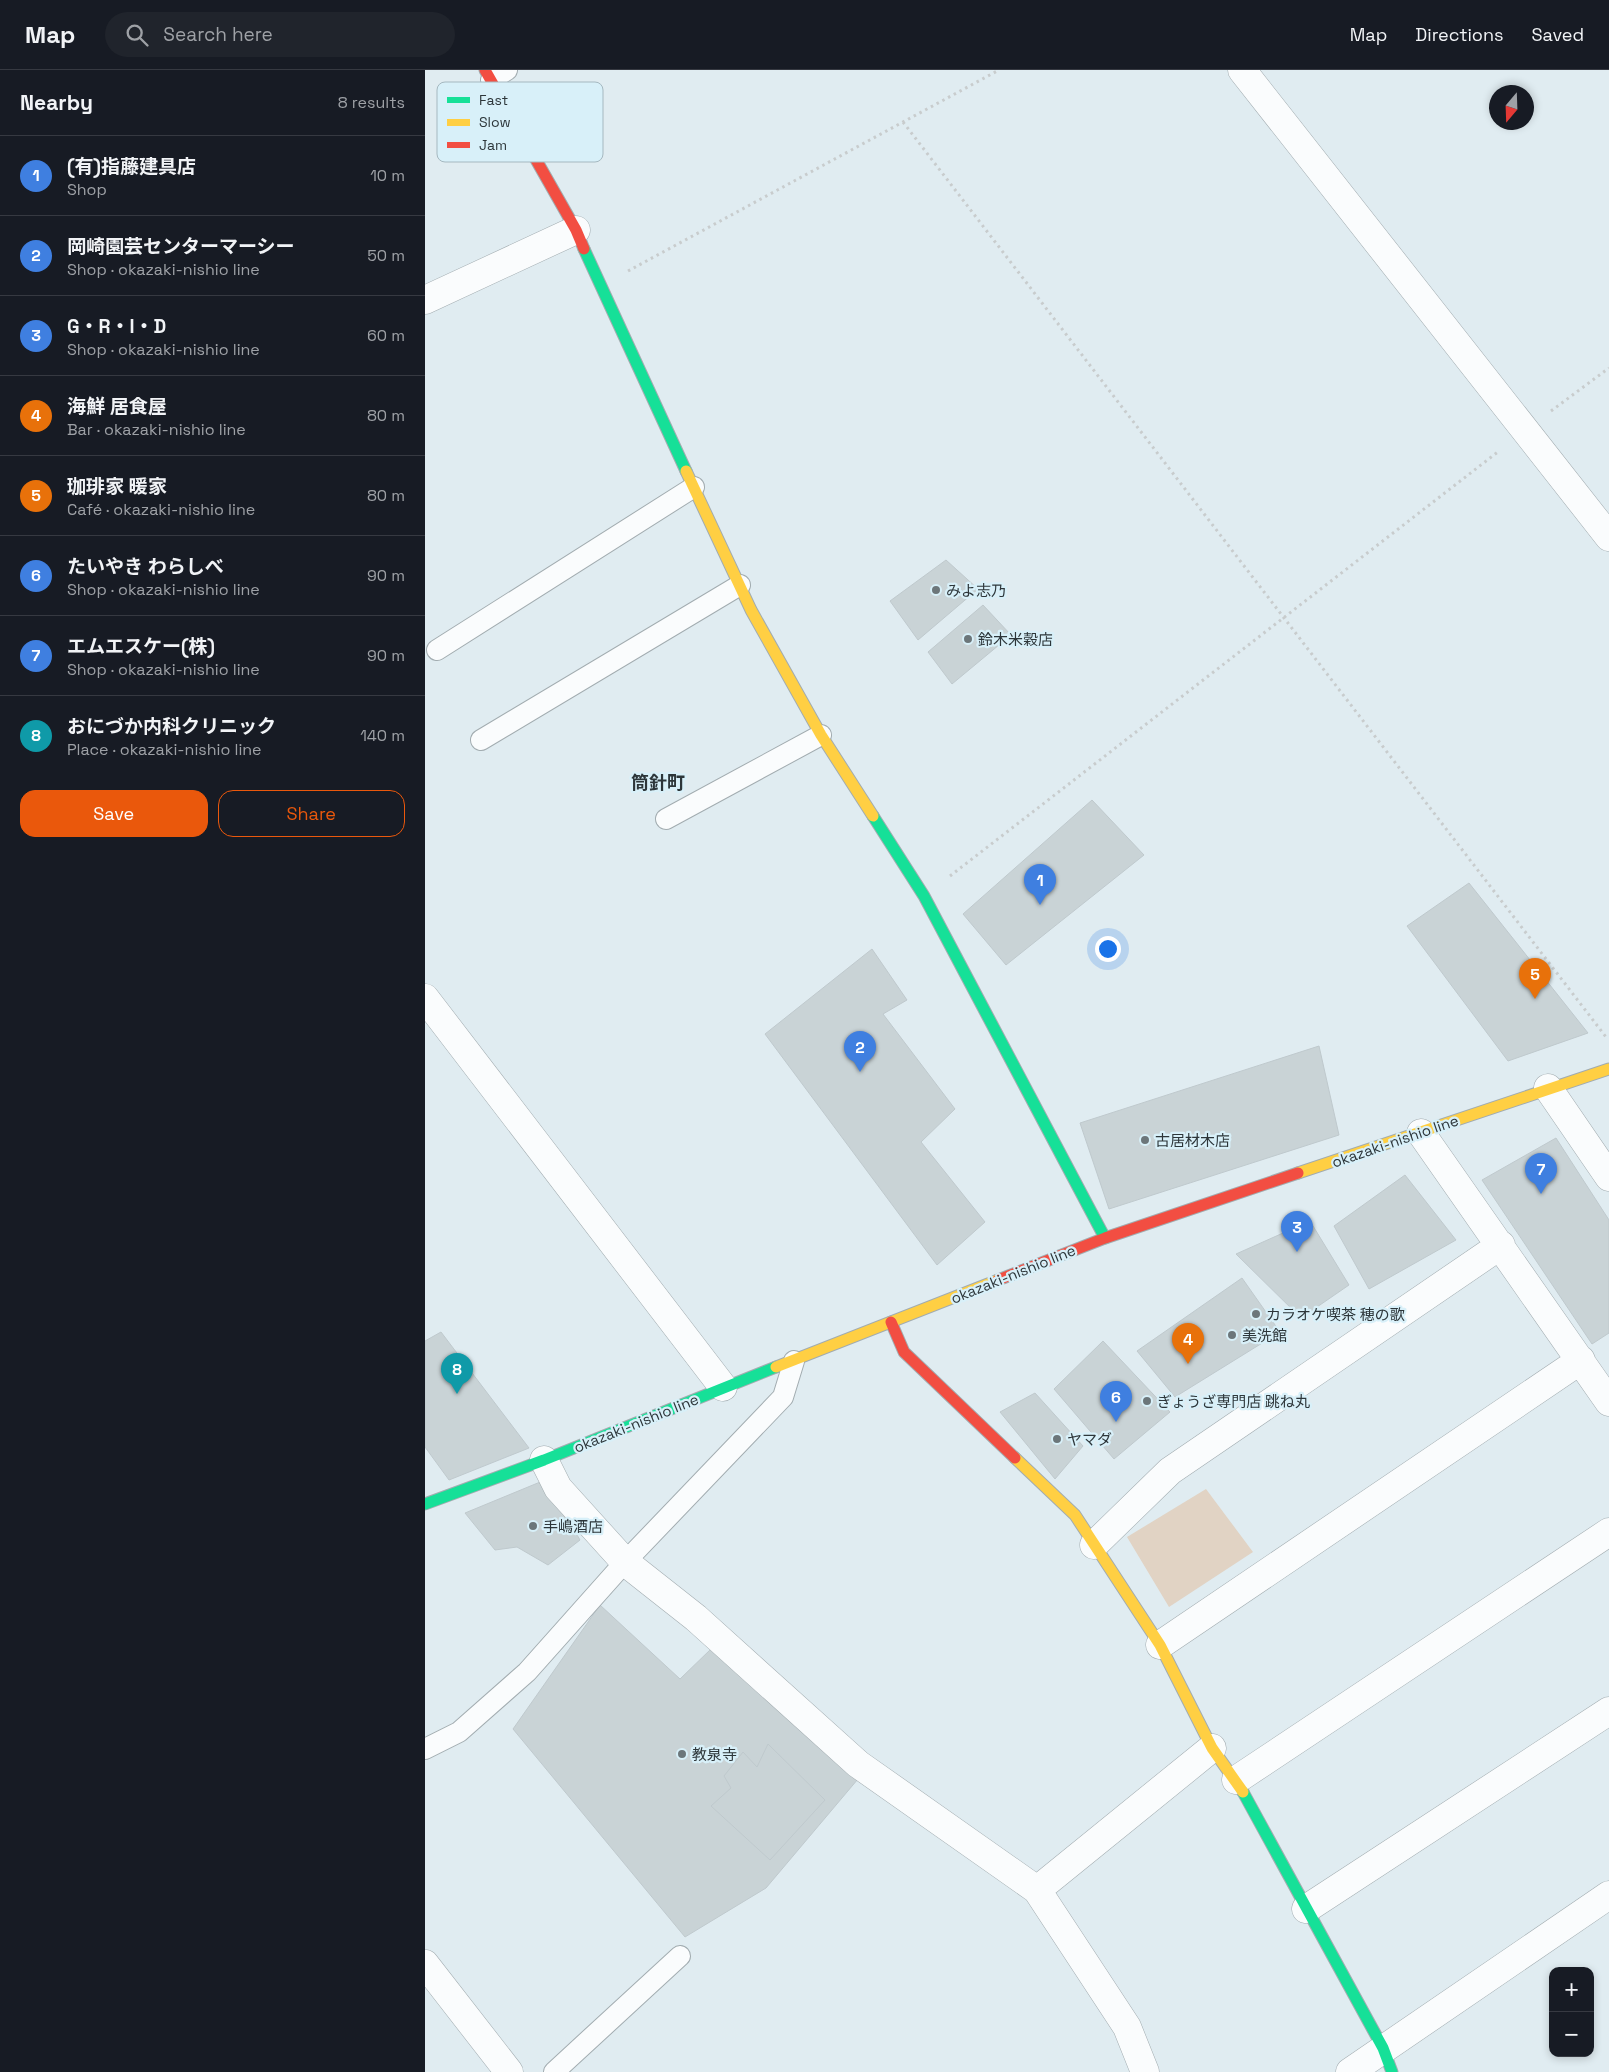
<!DOCTYPE html>
<meta charset="utf-8">
<style>
:root{--surface:#171b24;--page:#20242c;--text:#f1f3f6;--muted:#9ea1a6;--line:#363941;--accent:#ea580c}
body{margin:0;font-family:"Space Grotesk","Noto Sans JP",sans-serif;background:var(--page);color:var(--text)}
.controls{position:absolute;right:15px;bottom:15px;display:grid;overflow:hidden;border-radius:10px;box-shadow:0 2px 8px #0003}
.controls button{width:45px;height:45px;display:grid;place-items:center;padding:0;border:0;border-bottom:1px solid var(--line);background:var(--surface);color:var(--text);font:25px sans-serif}
.compass{position:absolute;left:1064px;top:15px;width:45px;height:45px;border-radius:50%;background:var(--surface);box-shadow:0 2px 8px #0003;rotate:199deg}
.you{position:absolute;left:682px;top:878px;width:18px;height:18px;margin:-12px;border:4px solid #fff;border-radius:50%;background:#1a73e8;box-shadow:0 0 0 8px #1a73e833}
.badge{display:grid;place-items:center;width:32px;height:32px;border-radius:50%;background:var(--accent);color:#fff;font-size:16px;font-weight:700}
.pin{position:absolute;translate:-50% -41px;filter:drop-shadow(0 1px 2px #0008)}
.pin::after{content:'';position:absolute;top:26px;width:18px;height:15px;background:inherit;clip-path:polygon(0 0,100% 0,50% 100%)}
.list{margin:0;padding:0;list-style:none}
h2{display:flex;justify-content:space-between;align-items:center;height:65px;margin:0;padding:0 20px;font-size:21px}
h2 small{font-size:16px;font-weight:400;color:var(--muted)}
.list li{display:grid;grid-template-columns:32px 1fr auto;gap:15px;align-items:center;box-sizing:border-box;height:80px;padding:0 20px;border-top:1px solid var(--line)}
.list b{display:block;font-size:19px;white-space:nowrap}
.list p{margin:0;font-size:16px;white-space:nowrap;color:var(--muted)}
.list em{font-size:16px;font-style:normal;color:var(--muted)}
.actions{display:flex;gap:10px;padding:15px 20px}
.actions a{flex:1;padding:11px 0;border:1px solid var(--accent);border-radius:15px;text-align:center;font-size:18px;color:var(--accent)}
.actions .main{background:var(--accent);color:#fff}
.icon{flex:none;width:28px;height:28px;fill:none;stroke:currentColor;stroke-width:2;stroke-linecap:round;stroke-linejoin:round}
.map{position:relative;flex:none;width:1184px;height:2002px;overflow:hidden}
header{display:flex;align-items:center;gap:30px;box-sizing:border-box;height:70px;padding:0 25px;background:var(--surface);border-bottom:1px solid var(--line)}
header strong{font-size:24px}
nav{display:flex;gap:28px;margin-inline-start:auto;font-size:18px}
.search{width:350px;height:45px;background:var(--page);display:flex;align-items:center;gap:12px;box-sizing:border-box;padding:0 18px;border-radius:28px;color:var(--muted);font-size:19px}
main{display:flex}
aside{flex:1;background:var(--surface)}
.map>svg:first-child{display:block}
.green{fill:#e1d3c4}
.building{fill:#c9d3d6;stroke:#bfc9cd}
.lines{fill:none;stroke-linecap:round;stroke-linejoin:round}
.lane-casing{stroke:#a2acb0;stroke-width:22}
.street-casing{stroke:#a2acb0;stroke-width:29}
.fast-casing{stroke:#a2acb0;stroke-width:13}
.slow-casing{stroke:#a2acb0;stroke-width:13}
.jam-casing{stroke:#a2acb0;stroke-width:13}
.path{stroke:#c8cccd;stroke-width:3;stroke-dasharray:2.5 4;stroke-linecap:butt}
.lane{stroke:#fafcfd;stroke-width:20}
.street{stroke:#fafcfd;stroke-width:28}
.fast{stroke:#16e098;stroke-width:11}
.slow{stroke:#ffcf43;stroke-width:11}
.jam{stroke:#f24e42;stroke-width:11}
.poi-dot{fill:#6c767a;stroke:#d8f0f9;stroke-width:2}
.labels{text-anchor:middle;dominant-baseline:central;stroke-width:4.5;stroke-linejoin:round;paint-order:stroke}
.poi-label{font-size:15px;fill:#2d363a;stroke:#d8f0f9;text-anchor:start}
.street-label{font-size:15px;fill:#2d363a;stroke:#d8f0f9}
.quarter-label{font-size:18px;font-weight:bold;fill:#2d363a;stroke:#d8f0f9}
.key{fill:#d8f0f9;stroke:#a5b8c0;stroke-width:1}
.key-label{font-size:14px;fill:#2d363a}
</style>
<header>
<strong>Map</strong>
<div class="search"><svg class="icon" aria-label="search" viewBox="0 0 24 24"><circle cx="10" cy="10" r="6"/><path d="M15 15l6 6"/></svg>Search here</div>
<nav><a>Map</a><a>Directions</a><a>Saved</a></nav>
</header>
<main>
<aside>
<h2>Nearby<small>8 results</small></h2>
<ul class="list">
<li><span class="badge" style="background:#3f7fe0">1</span><div><b>(有)指藤建具店</b><p>Shop</p></div><em>10 m</em></li>
<li><span class="badge" style="background:#3f7fe0">2</span><div><b>岡崎園芸センターマーシー</b><p>Shop · okazaki-nishio line</p></div><em>50 m</em></li>
<li><span class="badge" style="background:#3f7fe0">3</span><div><b>G・R・I・D</b><p>Shop · okazaki-nishio line</p></div><em>60 m</em></li>
<li><span class="badge" style="background:#e8710a">4</span><div><b>海鮮 居食屋</b><p>Bar · okazaki-nishio line</p></div><em>80 m</em></li>
<li><span class="badge" style="background:#e8710a">5</span><div><b>珈琲家 暖家</b><p>Café · okazaki-nishio line</p></div><em>80 m</em></li>
<li><span class="badge" style="background:#3f7fe0">6</span><div><b>たいやき わらしべ</b><p>Shop · okazaki-nishio line</p></div><em>90 m</em></li>
<li><span class="badge" style="background:#3f7fe0">7</span><div><b>エムエスケー(株)</b><p>Shop · okazaki-nishio line</p></div><em>90 m</em></li>
<li><span class="badge" style="background:#0f9aa8">8</span><div><b>おにづか内科クリニック</b><p>Place · okazaki-nishio line</p></div><em>140 m</em></li>
</ul>
<div class="actions"><a class="main">Save</a><a>Share</a></div>
</aside>
<div class="map">
<svg width="1184" height="2002" viewBox="0 0 1184 2002">
<rect width="100%" height="100%" fill="#e0ecf1"/>
<path class="green" d="M781 1419 828 1482 744 1537 702 1467Z"/>
<path class="building" d="M521 490 553 519 493 570 465 531Z
M558 535 586 565 527 614 503 582Z
M667 730 719 785 581 895 538 844Z
M1044 813 1163 963 1083 991 982 856Z
M447 879 482 930 458 944 530 1039 496 1072 560 1152 512 1195 340 964Z
M894 976 914 1065 684 1139 655 1053Z
M1131 1068 1184 1150V1263L1167 1274 1057 1110Z
M980 1105 1031 1170 944 1219 909 1156Z
M885 1151 924 1215 876 1248 811 1184Z
M817 1208 855 1262 750 1327 712 1281Z
M16 1262 104 1378 24 1410 0 1377V1271Z
M678 1271 745 1342 689 1389 629 1319Z
M610 1323 658 1376 630 1409 575 1342Z
M120 1410 155 1470 123 1495 92 1477 70 1480 40 1443Z
M175 1535 255 1609 286 1579 433 1709 341 1818 260 1867 88 1659Z
M343 1674 400 1730 345 1790 286 1736 306 1718 299 1706 318 1682 332 1697Z"/>
<g class="lines">
<g class="lane-casing">
<path id="lane" d="M66 10 82 0
M12 580 269 417
M56 670 315 515
M241 749 396 665
M0 1679 34 1662 102 1602 200 1492 358 1327 369 1291
M129 2002 255 1886"/>
</g>
<g class="street-casing">
<path id="street" d="M817 0 1184 467
M0 230 151 160
M0 928 298 1317
M1123 1018 1184 1107
M996 1063 1184 1332
M119 1390 133 1418 200 1492 271 1548 433 1694 612 1820 702 1957 720 2002
M669 1475 745 1401 1076 1175
M735 1575 1156 1290
M811 1710 1184 1462
M612 1820 787 1678
M881 1839 1184 1641
M0 1894 84 2002
M925 2002 1184 1825"/>
</g>
<g class="fast-casing">
<path id="fast" d="M159 179 261 401
M448 746 499 826 680 1168
M0 1434 119 1390 351 1297
M818 1722 958 1978 967 2002"/>
</g>
<g class="slow-casing">
<path id="slow" d="M261 401 326 540 396 665 448 746
M873 1103 1184 999
M351 1297 573 1210
M590 1388 650 1445 735 1575 787 1678 818 1722"/>
</g>
<g class="jam-casing">
<path id="jam" d="M60 0 151 160 159 179
M573 1210 680 1168 873 1103
M466 1252 479 1282 590 1388"/>
</g>
<path class="path" d="M478 52 1181 967
M203 201 574 0
M1126 341 1184 298
M525 806 1074 381"/>
<use href="#lane" class="lane"/>
<use href="#street" class="street"/>
<use href="#fast" class="fast"/>
<use href="#slow" class="slow"/>
<use href="#jam" class="jam"/>
</g>
<g class="poi-dot">
<circle cx="511" cy="520" r="5"/>
<circle cx="543" cy="569" r="5"/>
<circle cx="720" cy="1070" r="5"/>
<circle cx="831" cy="1244" r="5"/>
<circle cx="807" cy="1265" r="5"/>
<circle cx="722" cy="1331" r="5"/>
<circle cx="632" cy="1369" r="5"/>
<circle cx="108" cy="1456" r="5"/>
<circle cx="257" cy="1684" r="5"/>
</g>
<g class="labels">
<g class="poi-label">
<text x="521" y="520">みよ志乃</text>
<text x="553" y="569">鈴木米穀店</text>
<text x="730" y="1070">古居材木店</text>
<text x="841" y="1244">カラオケ喫茶 穂の歌</text>
<text x="817" y="1265">美洗館</text>
<text x="732" y="1331">ぎょうざ専門店 跳ね丸</text>
<text x="642" y="1369">ヤマダ</text>
<text x="118" y="1456">手嶋酒店</text>
<text x="267" y="1684">教泉寺</text>
</g>
<g class="street-label">
<text transform="translate(970 1071) rotate(-19)">okazaki-nishio line</text>
<text transform="translate(588 1204) rotate(-22)">okazaki-nishio line</text>
<text transform="translate(211 1353) rotate(-22)">okazaki-nishio line</text>
</g>
<g class="quarter-label">
<text x="233" y="712">筒針町</text>
</g>
</g>
<rect x="12" y="12" width="166" height="80" rx="8" class="key"/>
<rect x="22" y="27" width="23" height="6" fill="#16e098"/>
<rect x="22" y="49" width="23" height="7" fill="#ffcf43"/>
<rect x="22" y="72" width="23" height="6" fill="#f24e42"/>
<g class="key-label">
<text x="54" y="35">Fast</text>
<text x="54" y="57">Slow</text>
<text x="54" y="80">Jam</text>
</g>
</svg>
<div class="controls">
<button>+</button>
<button>−</button>
</div>
<svg class="compass" viewBox="-18 -18 36 36"><path d="M0-13l5 13h-10z" fill="#e53935"/><path d="M0 13l5-13h-10z" fill="#9ea1a6"/></svg>
<div class="you"></div>
<div class="pin badge" style="left:615px;top:835px;background:#3f7fe0">1</div>
<div class="pin badge" style="left:435px;top:1002px;background:#3f7fe0">2</div>
<div class="pin badge" style="left:872px;top:1182px;background:#3f7fe0">3</div>
<div class="pin badge" style="left:763px;top:1294px;background:#e8710a">4</div>
<div class="pin badge" style="left:1110px;top:929px;background:#e8710a">5</div>
<div class="pin badge" style="left:691px;top:1352px;background:#3f7fe0">6</div>
<div class="pin badge" style="left:1116px;top:1124px;background:#3f7fe0">7</div>
<div class="pin badge" style="left:32px;top:1324px;background:#0f9aa8">8</div>
</div>
</main>
